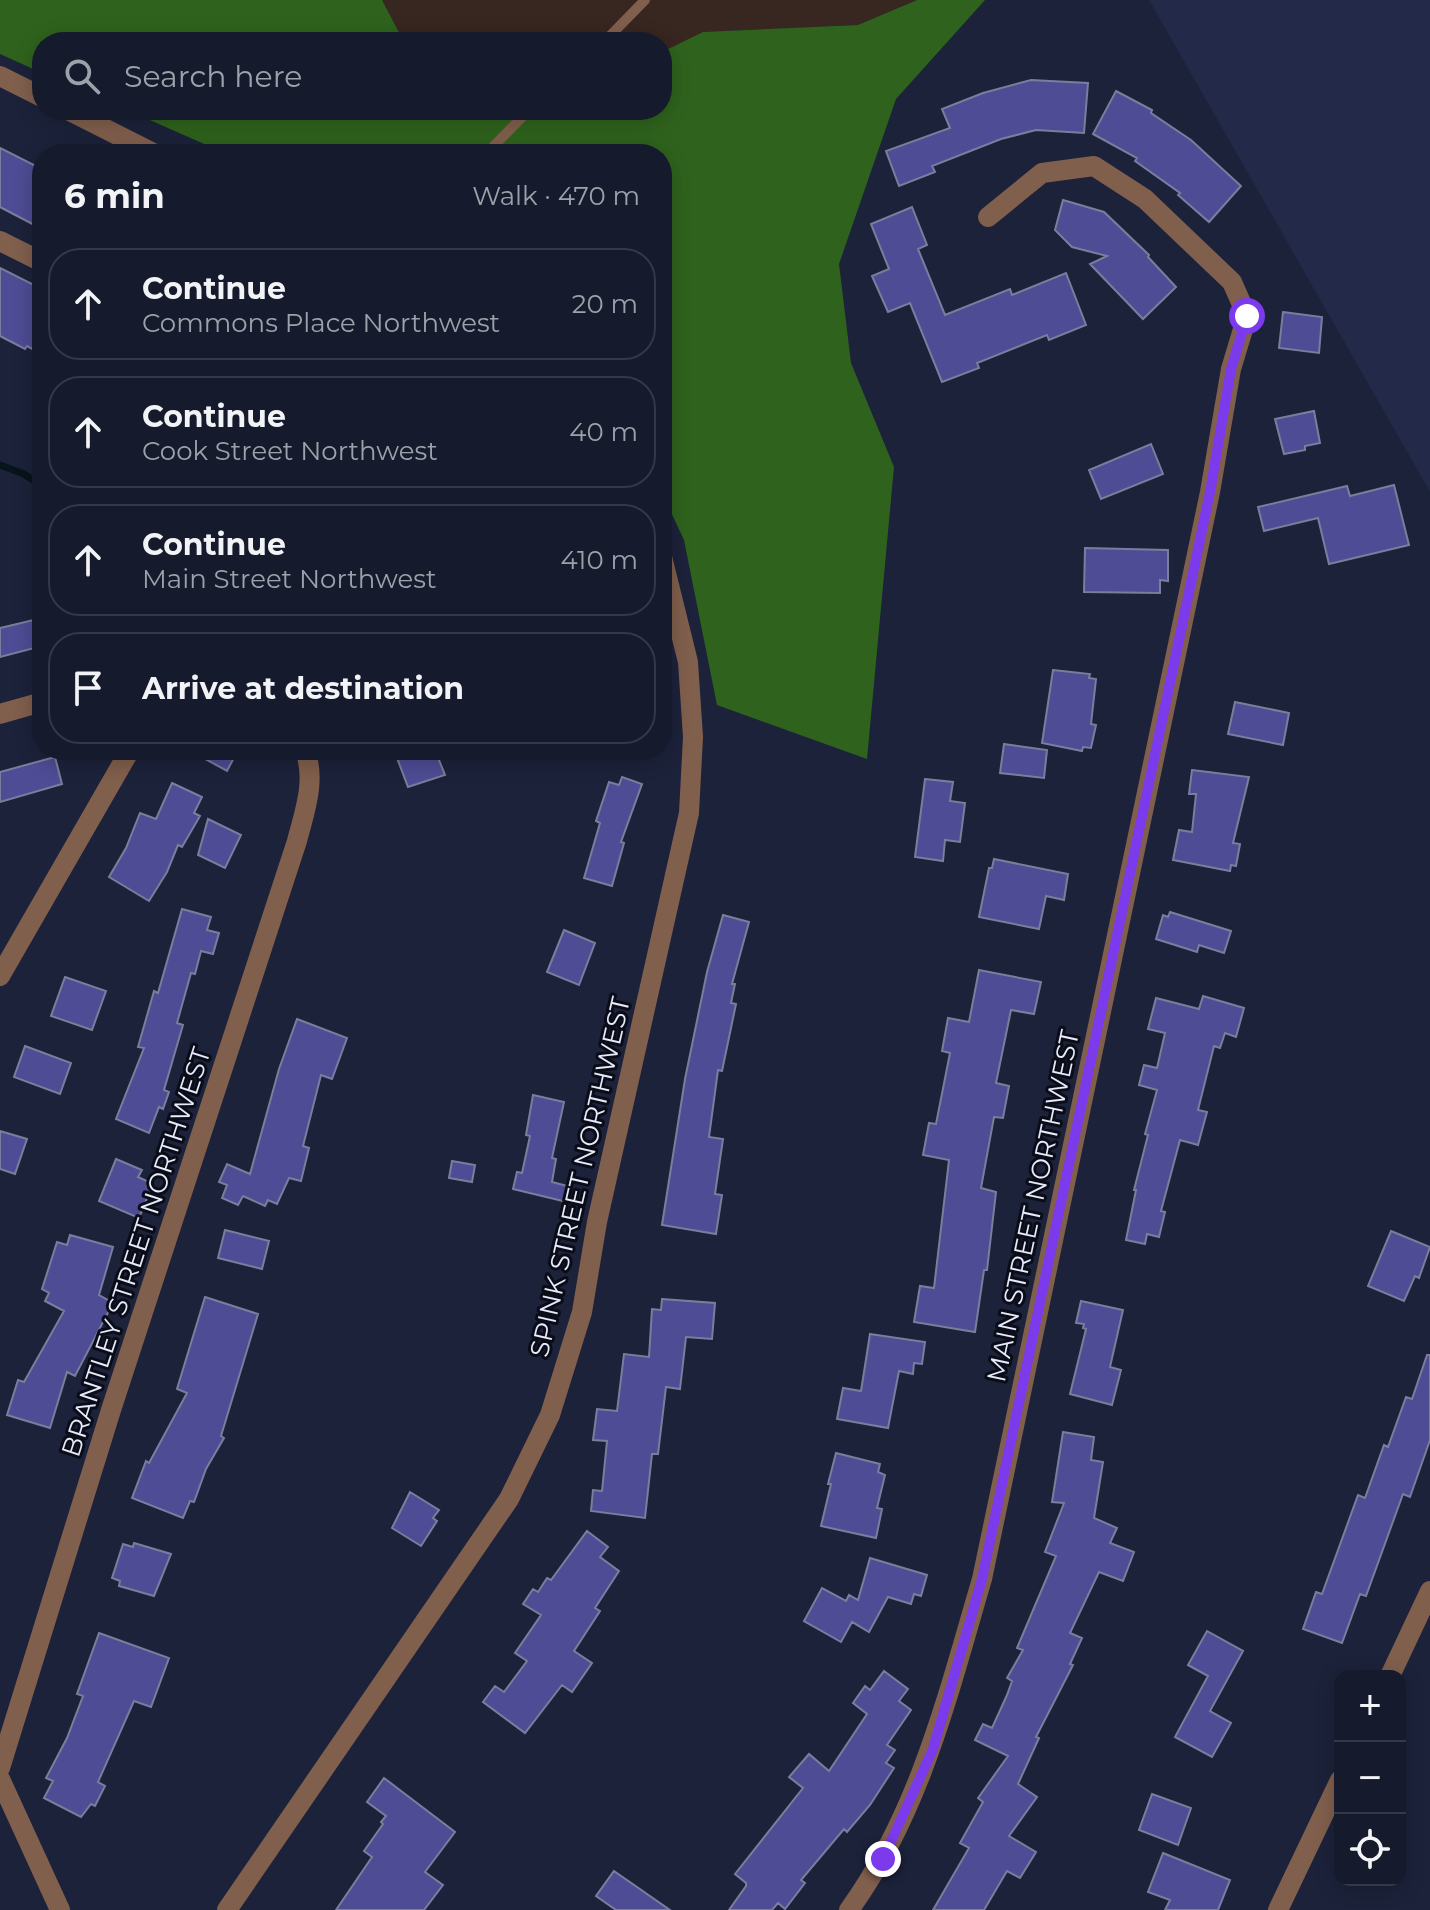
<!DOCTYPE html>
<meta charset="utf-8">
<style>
:root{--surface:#151a2c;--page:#1e2334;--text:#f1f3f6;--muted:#9da1a9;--line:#343848}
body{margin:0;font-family:Montserrat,sans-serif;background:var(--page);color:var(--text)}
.controls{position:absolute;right:24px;bottom:24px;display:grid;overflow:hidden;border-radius:16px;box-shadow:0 4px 20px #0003}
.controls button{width:72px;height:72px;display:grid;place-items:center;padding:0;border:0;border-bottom:2px solid var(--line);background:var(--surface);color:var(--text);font:40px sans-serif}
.stop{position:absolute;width:24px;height:24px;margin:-18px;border:6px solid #7c3aed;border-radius:50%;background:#fff}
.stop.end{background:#7c3aed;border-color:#fff;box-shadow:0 2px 8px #0008}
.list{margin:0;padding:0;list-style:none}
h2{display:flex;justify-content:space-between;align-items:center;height:104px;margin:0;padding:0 32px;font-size:34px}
h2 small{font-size:26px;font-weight:400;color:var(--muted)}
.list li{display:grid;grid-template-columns:52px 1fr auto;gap:24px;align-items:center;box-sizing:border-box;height:112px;margin:0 16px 16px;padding:0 16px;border:2px solid var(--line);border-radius:32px}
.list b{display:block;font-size:30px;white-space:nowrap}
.list p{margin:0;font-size:26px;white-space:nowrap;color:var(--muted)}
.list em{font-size:26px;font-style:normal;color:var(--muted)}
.icon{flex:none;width:44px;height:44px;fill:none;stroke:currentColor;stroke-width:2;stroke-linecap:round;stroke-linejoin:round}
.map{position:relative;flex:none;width:1430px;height:1910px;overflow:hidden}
.search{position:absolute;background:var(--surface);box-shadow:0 4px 20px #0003;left:32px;top:32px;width:640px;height:88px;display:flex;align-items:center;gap:20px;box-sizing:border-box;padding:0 28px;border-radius:32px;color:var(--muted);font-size:30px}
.panel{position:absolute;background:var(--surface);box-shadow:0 4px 20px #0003;left:32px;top:144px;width:640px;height:616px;border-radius:32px}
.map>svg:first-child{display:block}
.built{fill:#232948}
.industrial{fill:#382620}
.forest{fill:#2f631d}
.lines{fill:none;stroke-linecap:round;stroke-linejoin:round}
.stream{stroke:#07141a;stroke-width:7}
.building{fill:#4e4c94;stroke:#7c7d9c;stroke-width:2}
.lane{stroke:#815f4d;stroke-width:10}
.street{stroke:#815f4d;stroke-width:20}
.route{stroke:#7c3aed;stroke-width:10}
.labels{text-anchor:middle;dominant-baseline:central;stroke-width:6;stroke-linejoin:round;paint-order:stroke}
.street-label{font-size:26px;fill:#e6eafb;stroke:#0a0c17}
</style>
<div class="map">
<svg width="1430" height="1910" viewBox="0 0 1430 1910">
<rect width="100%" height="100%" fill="#1c223a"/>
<path class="built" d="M1149 0H1430V492Z"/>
<path class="industrial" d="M382 0H917L858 25 703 32 662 52V42H404Z"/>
<path class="forest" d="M0 0H382L404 42H42V73L0 54Z
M917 0H985L896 99 839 264 851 363 894 467 867 759 717 705 684 540 662 493V154H227L127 110H662V52L703 32 858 25Z"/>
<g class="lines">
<path class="stream" d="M0 465 24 474 42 486"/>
</g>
<path class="building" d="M1031 80 1088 83 1084 133 1036 130 1001 139 932 166 935 172 899 186 886 151 950 128 942 109 983 93Z
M1116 91 1152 110 1151 113 1191 140 1241 186 1209 222 1178 195 1180 193 1135 161 1137 158 1093 134Z
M0 148 42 169V229L0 207Z
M1063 200 1104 212 1149 255 1148 257 1176 287 1143 319 1090 264 1107 256 1072 247 1055 230Z
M912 207 927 245 918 249 945 315 1010 289 1012 295 1066 273 1086 325 1049 340 1047 335 977 363 979 368 942 382 910 303 888 312 872 276 889 269 871 224Z
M0 268 42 289V354L27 346 25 349 0 336Z
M1283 312 1322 317 1319 353 1279 348Z
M1314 411 1320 443 1305 446V450L1284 454 1275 419Z
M1151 444 1163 474 1101 499 1089 470Z
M1394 485 1409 545 1329 564 1318 518 1264 531 1258 507 1347 486 1350 496Z
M1085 548 1168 550V581L1160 580V593L1084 592Z
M42 618V646L0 657V628Z
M1053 670 1090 674 1089 678 1096 679 1091 724 1096 725 1091 748 1083 747 1082 751 1042 743Z
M1235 702 1289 713 1283 745 1228 734Z
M1004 744 1047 750 1044 778 1000 773Z
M189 750H238L227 771Z
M394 750H435L445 775 408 787Z
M55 757 62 784 0 802V772Z
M1192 770 1249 777 1233 843 1240 844 1236 866 1231 865 1230 871 1173 860 1179 830 1192 832 1196 794H1189Z
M622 777 642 784 621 842 624 843 612 886 584 878 600 823 596 821 609 782 619 785Z
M925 779 953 782 950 801 965 803 960 842 945 840 943 861 915 857Z
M172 783 202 797 194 813 200 816 182 847 178 845 167 872 149 901 109 877 126 848 140 813 156 819Z
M208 819 241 835 225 868 198 855Z
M994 859 1068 874 1064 900 1046 896 1039 929 979 917 989 868H992Z
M182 909 211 917 207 930 219 933 213 954 201 951 195 974 191 973 177 1023 183 1025 164 1090 169 1092 163 1109 159 1107 149 1133 116 1119 144 1048 138 1047 154 991 158 993Z
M1170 912 1231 931 1224 953 1199 945 1197 952 1156 939 1163 915 1168 917Z
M723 915 749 922 732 984H735L731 1003 736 1004 722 1071 718 1070 709 1137 723 1139 715 1194 722 1195 716 1234 662 1225 685 1079 707 972Z
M564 930 595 943 579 985 547 972Z
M979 970 1041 982 1034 1014 1011 1010 996 1083 1009 1086 1003 1118 994 1117 981 1188 996 1192 987 1270H984L975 1332 914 1322 920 1286 934 1288 949 1160 923 1155 929 1123 936 1124 950 1053 942 1051 948 1018 969 1022Z
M65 977 106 991 92 1030 51 1016Z
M1203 996 1244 1008 1236 1037 1225 1033 1220 1048 1214 1046 1198 1110 1207 1112 1198 1145 1180 1140 1161 1211 1165 1212 1159 1237 1147 1234 1145 1244 1126 1240 1136 1190H1134L1148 1135 1145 1134 1157 1090 1139 1085 1144 1065 1157 1068 1165 1033 1148 1029 1156 998 1199 1009Z
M297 1019 347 1038 332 1079 321 1075 303 1146 309 1148 301 1181 289 1178 277 1204 268 1200 265 1206 243 1196 238 1205 222 1198 227 1185 219 1182 227 1164 250 1174 279 1069Z
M25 1046 71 1063 60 1094 14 1077Z
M533 1095 564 1102 552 1158 556 1159 552 1182 571 1187 567 1202 513 1189 517 1172 522 1173 530 1136 526 1135Z
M0 1131 27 1139 15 1174 0 1169Z
M116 1159 142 1170 138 1177 149 1182 147 1186 151 1188 139 1218 99 1201Z
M452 1161 475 1165 472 1182 449 1178Z
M225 1230 269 1241 262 1269 218 1258Z
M1391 1231 1430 1247 1419 1278 1415 1276 1404 1301 1368 1286Z
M70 1235 113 1247 99 1295 113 1303 75 1376 67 1372 50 1428 7 1415 18 1380 24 1382 64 1311 45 1301 49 1293 42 1289 57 1242 67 1245Z
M205 1297 258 1314 221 1436 224 1438 206 1469 194 1502 190 1501 183 1518 132 1498 146 1461 149 1463 187 1393 177 1389Z
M662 1299 715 1303 712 1339 686 1337 680 1389 666 1387 658 1454H652L645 1518 591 1511 593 1490 602 1491 607 1441 593 1440 597 1409 617 1411 624 1354 649 1357 652 1309 661 1310Z
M1081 1301 1123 1310 1110 1367 1121 1370 1112 1405 1070 1394 1086 1329 1083 1328 1084 1324 1076 1323Z
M870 1334 925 1342 922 1364 914 1363 913 1374 899 1371 888 1428 837 1419 843 1388 861 1391Z
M1427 1355H1430V1440L1410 1497 1403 1494 1366 1596 1360 1594 1342 1643 1303 1629 1316 1592 1322 1594 1358 1495 1365 1498 1384 1445 1388 1447 1406 1397 1412 1399Z
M1063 1432 1094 1437 1091 1460 1103 1462 1094 1518 1117 1528 1110 1543 1134 1552 1123 1581 1099 1572 1070 1633 1082 1638 1070 1664 1073 1665 1036 1737 1039 1738 1018 1784 1037 1797 1009 1836 1036 1852 1020 1878 1007 1871 984 1910H933L969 1848 960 1843 983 1802 978 1798 1008 1756 975 1740 983 1724 992 1728 1007 1695 1012 1681 1007 1678 1023 1650 1017 1648 1056 1556 1045 1552 1064 1503 1052 1502Z
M836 1453 880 1464 878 1472 885 1475 877 1508 882 1509 876 1538 821 1526 831 1484H828Z
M410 1492 439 1510 433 1518 437 1521 421 1546 392 1528Z
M587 1531 608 1547 600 1557 619 1571 595 1608 600 1611 574 1651 592 1663 572 1692 562 1685 525 1733 483 1702 495 1686 504 1692 527 1661 515 1653 541 1615 523 1604 533 1589 538 1592 547 1578 551 1580Z
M134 1543 171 1554 154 1596 119 1586 120 1581 112 1578 123 1544 133 1547Z
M870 1558 927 1575 921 1596 914 1594 911 1604 888 1597 869 1632 852 1622 841 1642 804 1621 822 1588 846 1601 849 1595 858 1600Z
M1207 1631 1243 1651 1210 1711 1231 1723 1212 1757 1175 1737 1208 1676 1188 1665Z
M99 1633 169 1658 151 1707 134 1701 98 1782 105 1786 95 1806 91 1804 81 1817 44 1798 53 1781 46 1778 67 1738 83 1696 77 1694Z
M884 1671 908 1689 899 1701 911 1710 887 1745 895 1750 886 1763 894 1768 870 1805 847 1832 844 1829 801 1880 805 1883 785 1909 778 1903 772 1910H729L746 1886V1883L735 1874 803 1788 789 1777 809 1754 829 1771 867 1714 853 1703 865 1686 870 1690Z
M384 1778 455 1832 425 1872 443 1885 424 1910H336L372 1857 364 1851 383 1824 381 1822 386 1816 367 1802Z
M1152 1794 1191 1808 1178 1845 1139 1830Z
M1163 1853 1230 1880 1218 1910H1165L1170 1900 1148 1892Z
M614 1871 670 1910H616L596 1896Z"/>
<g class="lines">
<path class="lane" d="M604 42 645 0
M486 154 529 110"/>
<path class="street" d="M0 76 42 97
M68 110 155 154
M0 241 42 262
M0 714 42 702
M0 976 130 750
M1390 1676 1430 1591
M0 1768 111 1410 297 841C305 810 316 781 305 750
M0 1779 60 1910
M227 1910 509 1499 550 1415 582 1312 597 1222 689 813 693 737 688 662 662 557
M849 1910C920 1812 948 1694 982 1579L1210 492 1231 369 1247 316 1232 282 1145 199 1094 166 1042 173 988 217
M1278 1910 1340 1780"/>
</g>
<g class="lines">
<path class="route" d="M883 1859 933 1749 982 1579 1210 492 1231 369 1247 316"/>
</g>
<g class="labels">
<g class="street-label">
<text transform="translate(580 1177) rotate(-77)">SPINK STREET NORTHWEST</text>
<text transform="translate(1033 1206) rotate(-78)">MAIN STREET NORTHWEST</text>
<text transform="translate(136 1252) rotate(-72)">BRANTLEY STREET NORTHWEST</text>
</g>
</g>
</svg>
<div class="controls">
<button>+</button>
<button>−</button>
<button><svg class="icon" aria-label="locate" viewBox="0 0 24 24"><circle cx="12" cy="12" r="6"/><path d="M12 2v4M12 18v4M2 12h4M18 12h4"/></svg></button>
</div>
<div class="stop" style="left:1247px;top:316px"></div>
<div class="stop end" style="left:883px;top:1859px"></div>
<div class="search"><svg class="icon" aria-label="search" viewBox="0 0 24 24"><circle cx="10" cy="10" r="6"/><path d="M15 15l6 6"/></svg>Search here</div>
<section class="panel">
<h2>6 min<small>Walk · 470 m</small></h2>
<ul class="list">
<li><svg class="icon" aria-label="ahead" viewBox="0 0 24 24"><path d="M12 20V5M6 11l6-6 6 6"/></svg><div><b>Continue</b><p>Commons Place Northwest</p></div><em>20 m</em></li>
<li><svg class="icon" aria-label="ahead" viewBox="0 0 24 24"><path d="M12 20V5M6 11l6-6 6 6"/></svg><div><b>Continue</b><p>Cook Street Northwest</p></div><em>40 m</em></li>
<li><svg class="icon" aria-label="ahead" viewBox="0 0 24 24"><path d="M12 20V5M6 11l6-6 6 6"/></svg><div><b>Continue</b><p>Main Street Northwest</p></div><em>410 m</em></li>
<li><svg class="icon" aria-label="arrive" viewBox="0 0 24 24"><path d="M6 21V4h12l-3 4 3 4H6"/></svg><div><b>Arrive at destination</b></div></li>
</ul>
</section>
</div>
